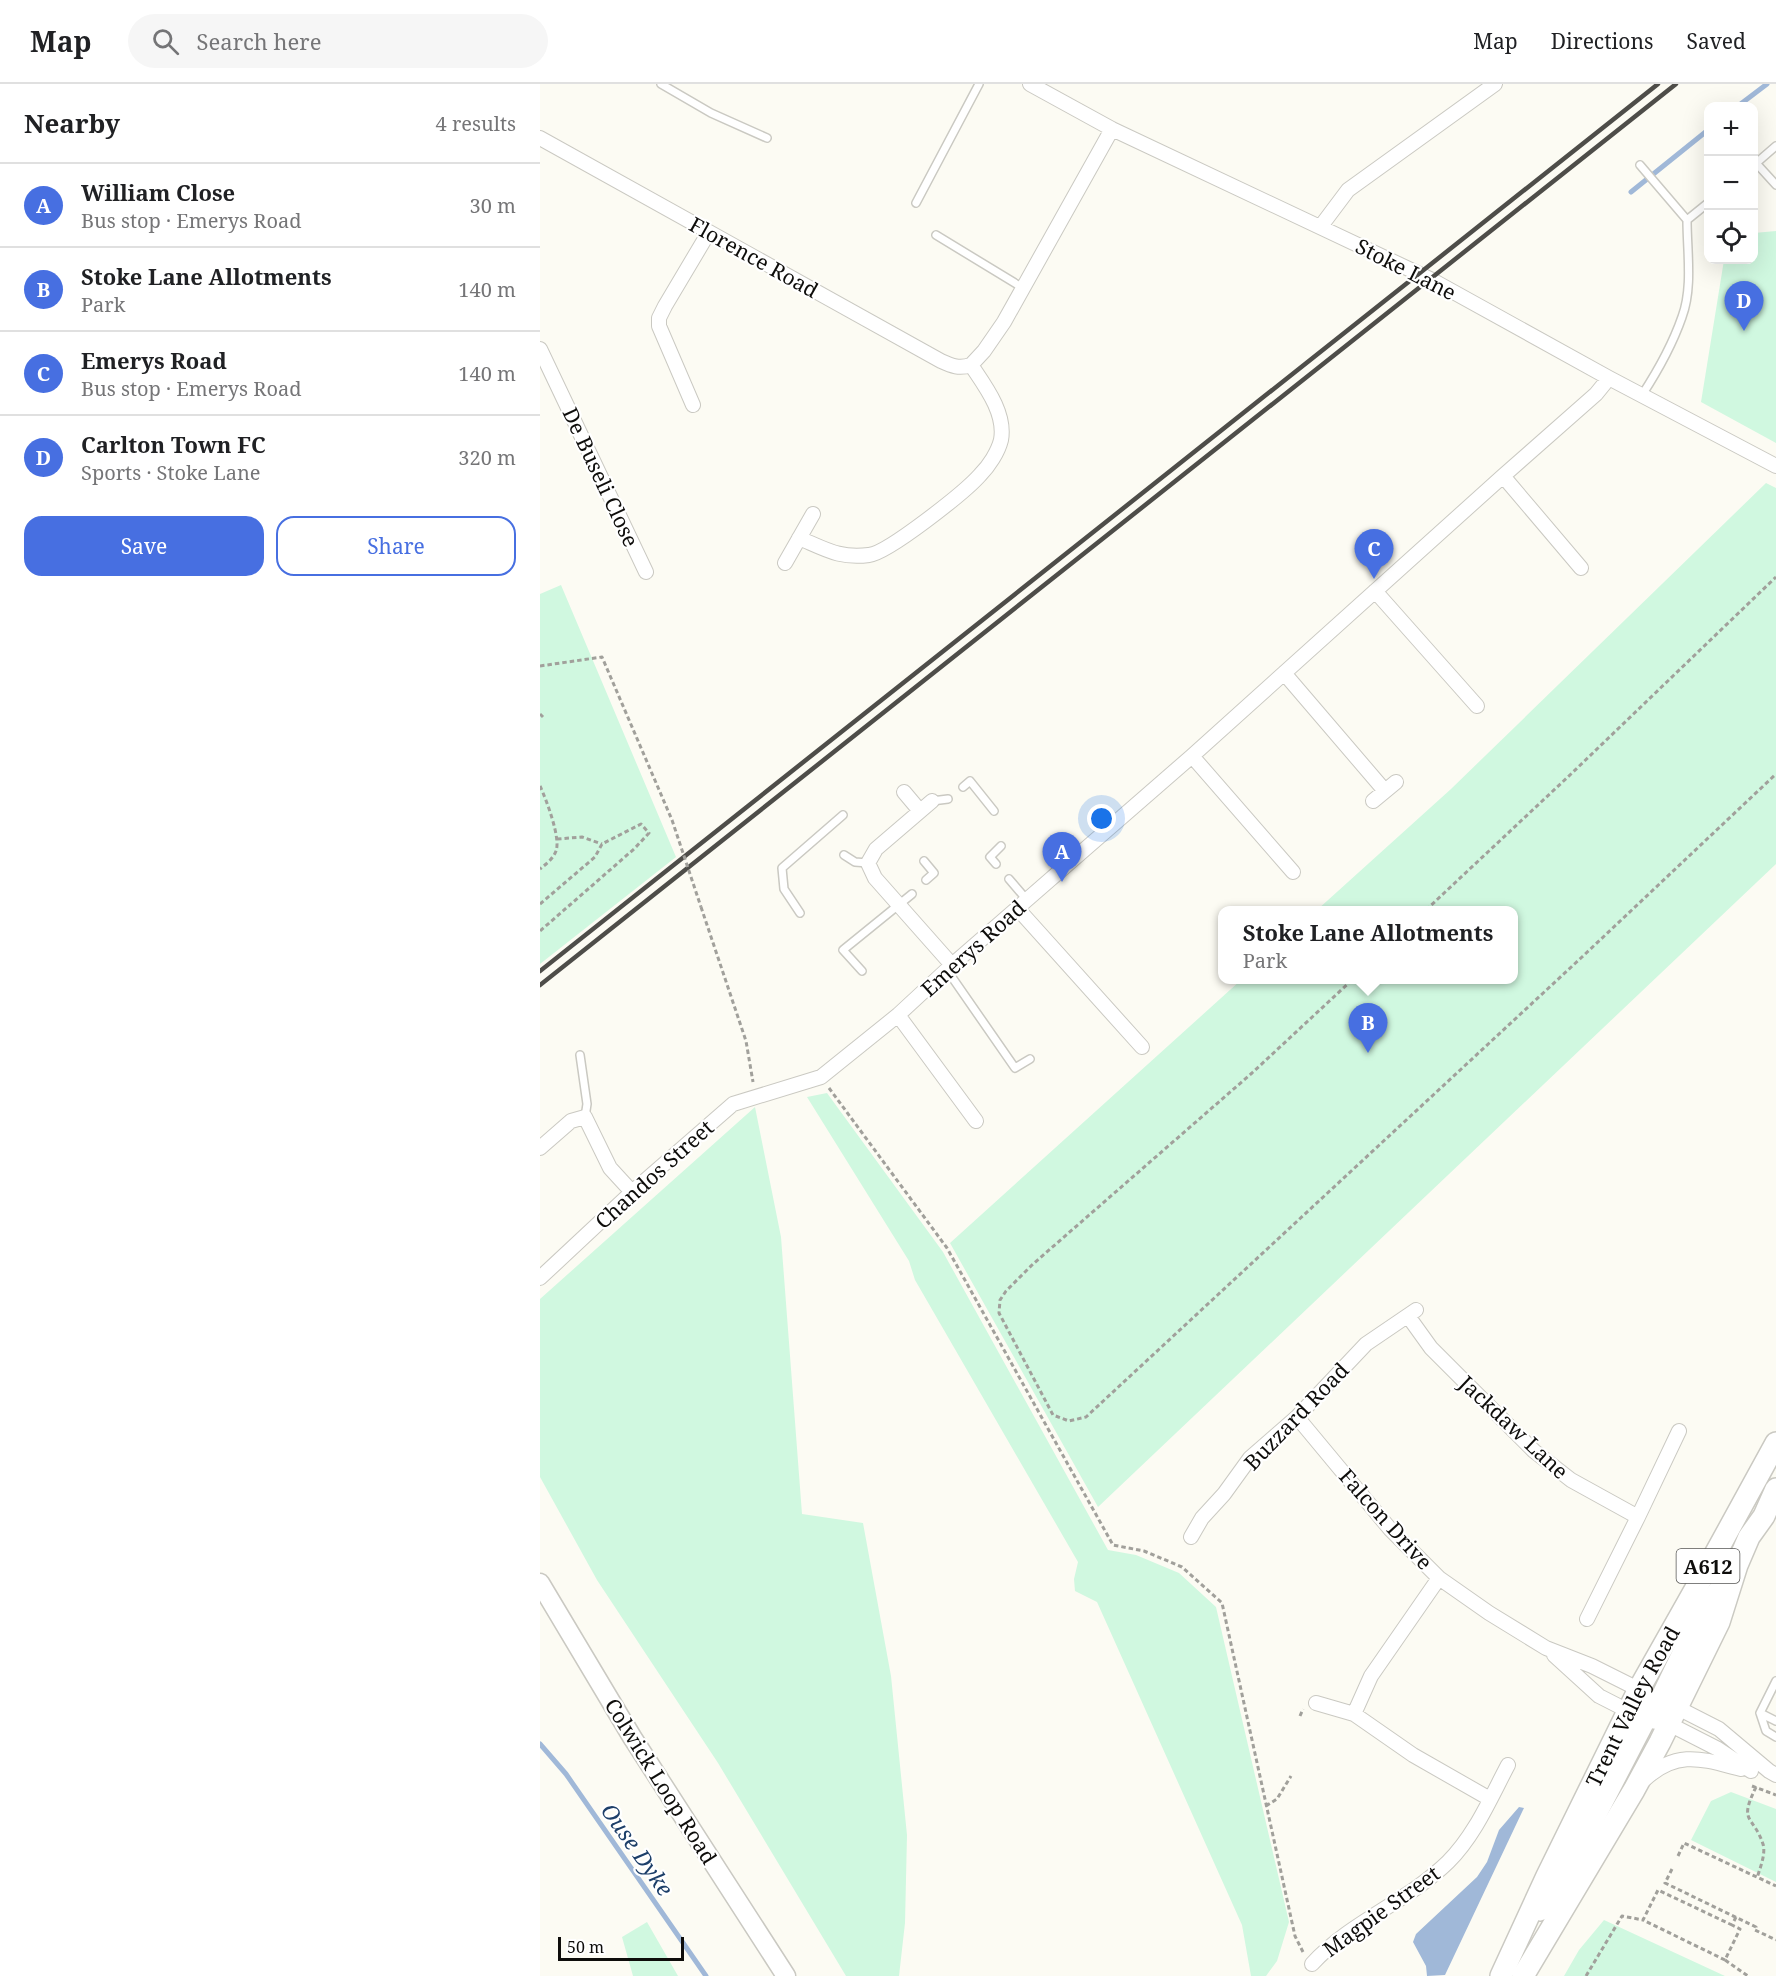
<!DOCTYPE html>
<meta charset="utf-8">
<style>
:root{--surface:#fff;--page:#f6f6f6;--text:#202124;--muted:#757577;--line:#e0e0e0;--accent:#476fe1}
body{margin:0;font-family:"Noto Serif",serif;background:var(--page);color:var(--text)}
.controls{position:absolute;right:18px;top:18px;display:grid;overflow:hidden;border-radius:12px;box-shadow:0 6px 24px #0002}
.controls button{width:54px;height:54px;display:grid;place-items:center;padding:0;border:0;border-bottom:2px solid var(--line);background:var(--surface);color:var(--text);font:30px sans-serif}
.scale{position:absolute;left:18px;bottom:15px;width:126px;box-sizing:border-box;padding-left:6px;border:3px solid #0e0d0b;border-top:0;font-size:16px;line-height:21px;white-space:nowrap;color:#0e0d0b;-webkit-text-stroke:4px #fff;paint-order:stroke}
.you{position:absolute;left:562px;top:735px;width:21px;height:21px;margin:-15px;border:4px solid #fff;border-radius:50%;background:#1a73e8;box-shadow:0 0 0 9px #1a73e833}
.badge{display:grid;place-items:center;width:39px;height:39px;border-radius:50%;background:var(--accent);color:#fff;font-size:20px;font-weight:700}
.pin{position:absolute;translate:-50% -50px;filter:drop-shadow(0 2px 3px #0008)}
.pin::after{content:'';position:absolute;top:32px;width:21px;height:18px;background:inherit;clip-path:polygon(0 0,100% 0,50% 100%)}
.popup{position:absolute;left:678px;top:822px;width:300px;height:78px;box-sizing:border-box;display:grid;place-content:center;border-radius:12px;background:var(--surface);filter:drop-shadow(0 2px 4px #0005);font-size:20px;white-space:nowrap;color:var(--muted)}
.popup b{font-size:22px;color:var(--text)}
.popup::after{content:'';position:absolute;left:50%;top:100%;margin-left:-12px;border:12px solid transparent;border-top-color:var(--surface)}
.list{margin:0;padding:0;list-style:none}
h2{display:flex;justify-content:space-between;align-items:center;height:78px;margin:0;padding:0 24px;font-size:26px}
h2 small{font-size:20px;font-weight:400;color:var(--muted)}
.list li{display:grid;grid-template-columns:39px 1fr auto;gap:18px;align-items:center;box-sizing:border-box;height:84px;padding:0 24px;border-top:2px solid var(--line)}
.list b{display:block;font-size:22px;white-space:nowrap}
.list p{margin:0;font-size:20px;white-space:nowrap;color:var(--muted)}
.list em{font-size:20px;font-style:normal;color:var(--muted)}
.actions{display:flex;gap:12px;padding:18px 24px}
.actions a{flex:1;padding:14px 0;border:2px solid var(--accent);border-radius:18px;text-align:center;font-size:21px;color:var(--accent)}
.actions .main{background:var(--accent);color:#fff}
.icon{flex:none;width:33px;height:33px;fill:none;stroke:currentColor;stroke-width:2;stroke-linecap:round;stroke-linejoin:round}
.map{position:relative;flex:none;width:1236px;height:1892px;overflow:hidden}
header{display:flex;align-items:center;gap:36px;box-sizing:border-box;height:84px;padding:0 30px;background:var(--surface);border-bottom:2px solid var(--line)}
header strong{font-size:28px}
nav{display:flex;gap:33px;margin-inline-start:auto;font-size:21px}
.search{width:420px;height:54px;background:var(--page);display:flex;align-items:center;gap:15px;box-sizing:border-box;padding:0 21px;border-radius:33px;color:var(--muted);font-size:22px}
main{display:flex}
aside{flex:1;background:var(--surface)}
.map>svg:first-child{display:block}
.green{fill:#d0f8e0}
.water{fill:#a0b8d8}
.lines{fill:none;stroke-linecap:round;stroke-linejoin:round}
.stream{stroke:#a0b8d8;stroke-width:5}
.lane-casing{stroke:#cac9c2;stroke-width:10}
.street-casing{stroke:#cac9c2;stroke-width:16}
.secondary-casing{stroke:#cac9c2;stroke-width:21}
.primary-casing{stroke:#cac9c2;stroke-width:24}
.path{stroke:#a1a09b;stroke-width:3;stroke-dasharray:4.5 3;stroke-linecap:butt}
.lane{stroke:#fff;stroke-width:7}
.street{stroke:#fff;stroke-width:14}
.secondary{stroke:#fff;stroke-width:18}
.primary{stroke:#fff;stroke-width:21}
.rail{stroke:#4e4d49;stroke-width:4.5}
.path-bridge{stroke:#a1a09b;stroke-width:3;stroke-dasharray:4.5 3;stroke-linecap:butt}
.labels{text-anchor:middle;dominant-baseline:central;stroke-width:4.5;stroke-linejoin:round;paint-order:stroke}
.shield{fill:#fff;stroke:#565654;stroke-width:1.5}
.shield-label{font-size:20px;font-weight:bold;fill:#0e0d0b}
.street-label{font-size:21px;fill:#0e0d0b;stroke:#fff}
.water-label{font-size:22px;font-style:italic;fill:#1d3f69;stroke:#fff}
</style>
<header>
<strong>Map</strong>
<div class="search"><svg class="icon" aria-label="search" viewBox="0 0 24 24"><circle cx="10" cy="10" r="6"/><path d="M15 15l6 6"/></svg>Search here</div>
<nav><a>Map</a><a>Directions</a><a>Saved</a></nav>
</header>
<main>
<aside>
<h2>Nearby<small>4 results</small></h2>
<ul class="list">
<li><span class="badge">A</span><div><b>William Close</b><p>Bus stop · Emerys Road</p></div><em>30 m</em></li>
<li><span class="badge">B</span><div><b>Stoke Lane Allotments</b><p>Park</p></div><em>140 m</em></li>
<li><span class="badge">C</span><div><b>Emerys Road</b><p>Bus stop · Emerys Road</p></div><em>140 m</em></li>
<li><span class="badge">D</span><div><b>Carlton Town FC</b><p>Sports · Stoke Lane</p></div><em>320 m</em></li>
</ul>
<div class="actions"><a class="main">Save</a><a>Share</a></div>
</aside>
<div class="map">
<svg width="1236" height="1892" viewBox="0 0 1236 1892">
<rect width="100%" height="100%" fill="#fcfbf3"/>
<path class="green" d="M1236 147V359L1161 318 1184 176H1214V149Z
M1226 399 1236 404V780L558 1423 410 1159 701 896H974V826H777L911 705Z
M21 501 136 773 0 880V510Z
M287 1009 403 1168 568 1466 596 1471 639 1489 676 1523 749 1838 737 1877 726 1892H711L702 1841 557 1518 535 1507 534 1495 538 1478 375 1196 369 1177 267 1013Z
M215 1023 241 1153 262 1430 323 1439 351 1592 367 1751 365 1839 359 1892H306L178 1679 57 1496 0 1393V1215Z
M1191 1708 1236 1725V1798L1151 1756 1171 1717Z
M1064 1836 1185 1892H1024L1039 1866Z
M107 1838 138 1892H93L82 1853Z"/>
<path class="water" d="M979 1723 984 1724 983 1726 905 1891 887 1892 886 1882 873 1858 876 1850 937 1793 947 1778 959 1746Z"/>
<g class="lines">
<path class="stream" d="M1198 22 1227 0
M1091 108 1168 46
M0 1660 26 1690 166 1892"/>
<g class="lane-casing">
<path id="lane" d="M121 0 171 29 227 54
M1216 79 1236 101
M1100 81 1147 136C1147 167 1153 204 1142 233 1133 259 1117 288 1102 311
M1214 81 1236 62
M376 119 439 0
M1147 136 1168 119
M396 151 483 204
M423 703 430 697 454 727
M392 717 408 715
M304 771 315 778 328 779
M384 777 394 789 386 796
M456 780 450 773 461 762
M469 795 487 816
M260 829 244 805 242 784 303 731
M407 886 475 984 490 975
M322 887 303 866 372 810
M40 971 47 1020 45 1033
M1236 1597 1220 1629 1226 1647 1236 1653
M1220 1629 1236 1637"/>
</g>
<g class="street-casing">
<path id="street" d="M490 0 572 45 890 195 1069 294 1236 382
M0 54 401 277C412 282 419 285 431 281 445 302 466 329 461 356 458 368 449 382 440 391 425 408 348 469 329 471 300 475 285 465 259 454
M781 142 808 106 955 0
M0 265 106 488
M431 281 444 267 464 238 572 45
M153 321 119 242V234L125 222 169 148
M963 392 1041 484
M245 479 273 430
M835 507 937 622
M744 589 845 707
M652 672 753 788
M364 708 380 727
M392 717 336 765 328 779 335 794 412 881
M833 717 856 698
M477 824 602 963
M358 931 436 1037
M0 1064 31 1037 45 1033 70 1084 92 1108
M0 1194 92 1108 193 1020 281 993 358 931 412 881 652 672 963 392 1056 310 1069 294
M868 1232 891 1264 994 1367 1031 1396 1098 1433
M757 1333 850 1445 899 1494 949 1529 1006 1564 1052 1582 1104 1608
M651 1453 662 1434 684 1410 710 1374 757 1333 826 1260 876 1226
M1047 1535 1098 1433 1139 1347
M1014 1571 1059 1612 1106 1636 1129 1640 1178 1665 1211 1687
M776 1619 814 1630 873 1671 950 1715
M1130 1620 1179 1645 1229 1687 1236 1691
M814 1630 831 1592 899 1494
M1104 1696C1137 1665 1162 1675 1201 1685
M772 1880C810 1838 867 1818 908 1778 935 1751 950 1715 968 1681"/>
</g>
<g class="secondary-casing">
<path id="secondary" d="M0 1499 92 1653 246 1892"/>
</g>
<g class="primary-casing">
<g id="primary">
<path d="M1115 1627 1162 1530 1184 1499"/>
<path d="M1000 1826 1016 1807 1114 1618 1121 1616"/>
<path id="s1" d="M961 1892 1007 1792 1099 1605 1173 1474 1236 1359"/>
<path d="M983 1892 1094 1706 1120 1658 1179 1538 1197 1481 1209 1453 1224 1432 1236 1405"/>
</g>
</g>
<path class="path" d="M0 582 62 573 132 736
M0 630 3 633
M0 702C6 715 21 754 16 767 13 775 6 780 0 785
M17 755 42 753 62 760
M0 820 55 773 62 760 101 740 109 749 94 765 0 847
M161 823 206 957 213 998
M886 826 1031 690 1236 493
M812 896 712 989 493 1180 466 1207 460 1216 459 1229 513 1331 529 1337 546 1333 1042 873 1236 690
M289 1004 407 1164 573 1461 604 1467 642 1483 682 1519 755 1852 763 1868
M760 1632 763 1625
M1212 1702 1236 1711
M1216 1703C1198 1740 1213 1730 1223 1760 1226 1770 1220 1784 1217 1794
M726 1722 737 1715 751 1692
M1138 1772 1144 1759 1236 1802
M1132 1785 1125 1799 1216 1843 1215 1846 1236 1856
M1196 1833 1192 1841 1200 1845 1185 1876 1208 1892
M1185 1876 1103 1836 1118 1806 1192 1841
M1046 1892 1082 1832 1103 1836"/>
<use href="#lane" class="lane"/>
<use href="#street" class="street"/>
<use href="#secondary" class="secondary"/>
<use href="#primary" class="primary"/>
<path class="rail" d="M0 887 1118 0
M0 901 1136 0"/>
<path class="path-bridge" d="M132 736 161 823"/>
</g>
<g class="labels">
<rect class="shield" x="1136.5" y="1465" width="63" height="34" rx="4.5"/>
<g class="shield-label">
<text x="1168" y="1482">A612</text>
</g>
<g class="street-label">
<text transform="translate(214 173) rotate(29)">Florence Road</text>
<text transform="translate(866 185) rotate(27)">Stoke Lane</text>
<text transform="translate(61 393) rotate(65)">De Buseli Close</text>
<text transform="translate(433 864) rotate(-42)">Emerys Road</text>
<text transform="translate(114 1090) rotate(-42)">Chandos Street</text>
<text transform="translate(756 1332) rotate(-46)">Buzzard Road</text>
<text transform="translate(974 1343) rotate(43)">Jackdaw Lane</text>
<text transform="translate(846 1435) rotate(48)">Falcon Drive</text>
<text stroke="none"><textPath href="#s1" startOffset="300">Trent Valley Road</textPath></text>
<text transform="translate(121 1697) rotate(58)">Colwick Loop Road</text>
<text transform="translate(841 1827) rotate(-36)">Magpie Street</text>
</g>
<g class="water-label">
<text transform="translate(98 1765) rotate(55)">Ouse Dyke</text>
</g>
</g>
</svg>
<div class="controls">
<button>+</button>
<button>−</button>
<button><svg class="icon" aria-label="locate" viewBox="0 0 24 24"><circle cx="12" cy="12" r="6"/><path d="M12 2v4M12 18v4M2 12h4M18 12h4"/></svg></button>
</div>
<div class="scale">50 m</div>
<div class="you"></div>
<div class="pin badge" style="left:522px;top:798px">A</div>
<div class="pin badge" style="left:828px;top:969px">B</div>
<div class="popup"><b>Stoke Lane Allotments</b>Park</div>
<div class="pin badge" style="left:834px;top:495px">C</div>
<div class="pin badge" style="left:1204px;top:247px">D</div>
</div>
</main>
